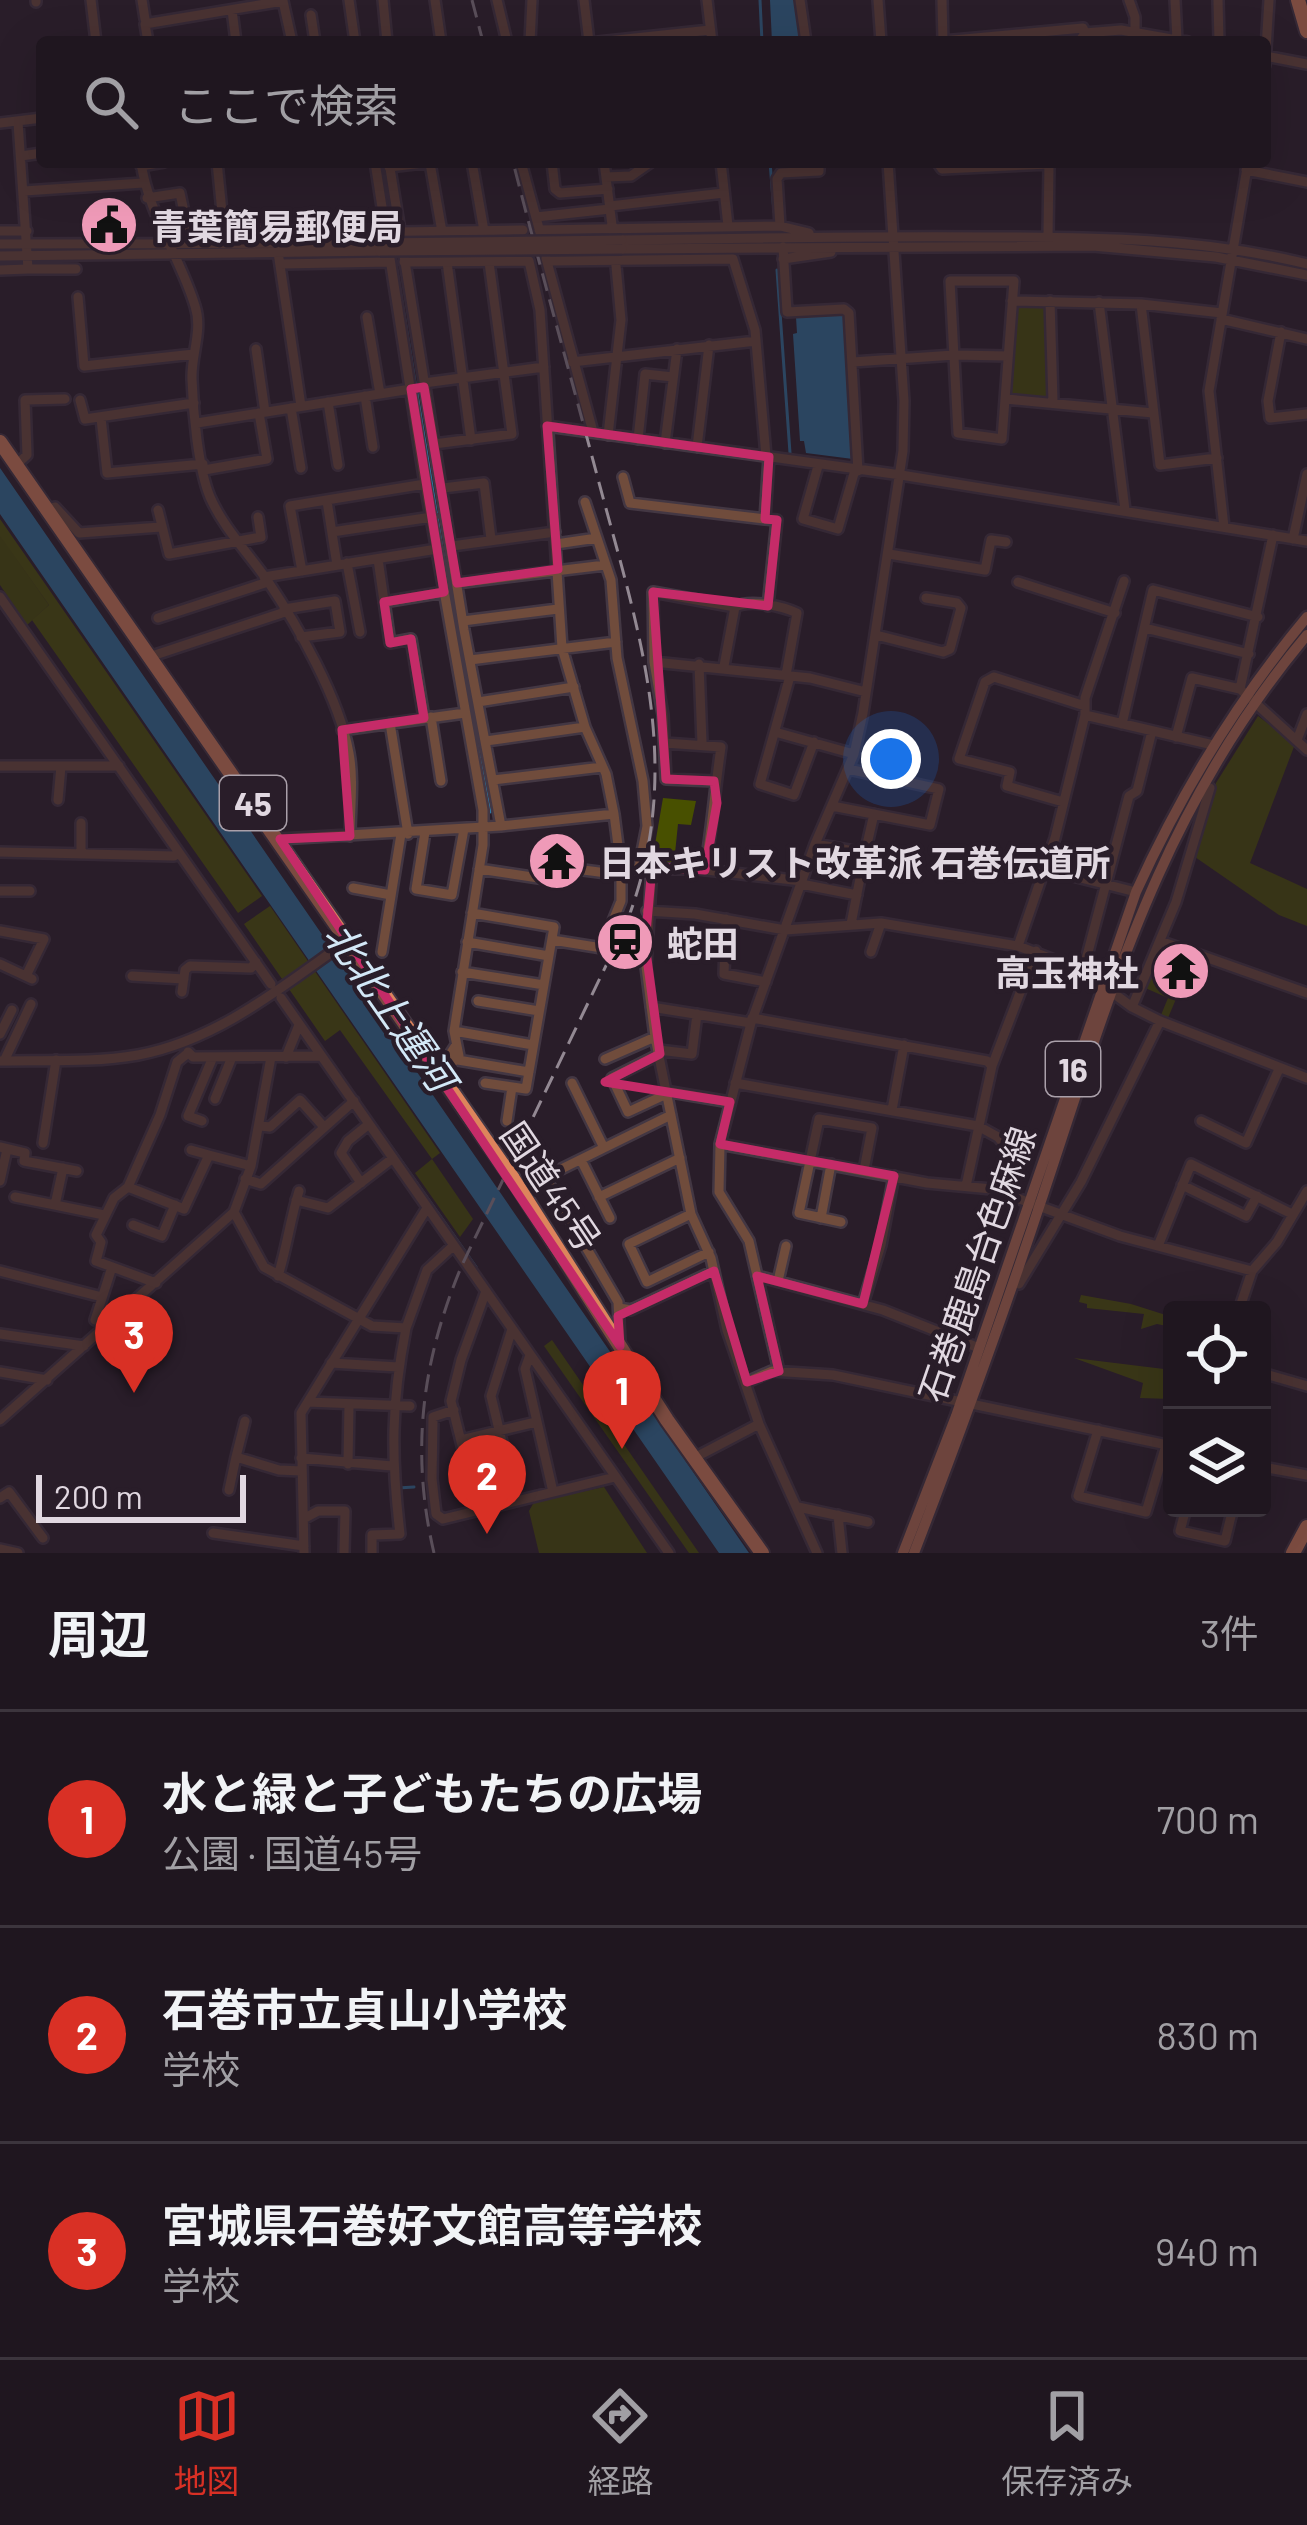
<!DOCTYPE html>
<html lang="ja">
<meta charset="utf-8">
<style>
:root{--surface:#1f161f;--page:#271f28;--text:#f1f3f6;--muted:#a19fa4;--line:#3c353d;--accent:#d93025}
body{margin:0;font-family:Barlow,"Noto Sans JP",sans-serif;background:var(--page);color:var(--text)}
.controls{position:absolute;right:36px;bottom:36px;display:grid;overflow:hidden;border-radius:12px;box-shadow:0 12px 48px #0002}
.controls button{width:108px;height:108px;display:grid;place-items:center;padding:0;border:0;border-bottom:3px solid var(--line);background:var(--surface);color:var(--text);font:60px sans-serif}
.scale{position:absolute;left:36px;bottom:30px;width:210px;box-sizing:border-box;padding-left:12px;border:6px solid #e1d8e1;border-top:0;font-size:33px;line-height:42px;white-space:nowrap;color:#e1d8e1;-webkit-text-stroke:9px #291d29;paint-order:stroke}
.you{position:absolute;left:891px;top:759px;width:42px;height:42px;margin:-30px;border:9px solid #fff;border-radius:50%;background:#1a73e8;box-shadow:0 0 0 18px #1a73e833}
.badge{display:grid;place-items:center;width:78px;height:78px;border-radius:50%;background:var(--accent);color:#fff;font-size:39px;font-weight:700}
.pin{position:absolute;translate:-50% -99px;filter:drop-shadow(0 3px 6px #0008)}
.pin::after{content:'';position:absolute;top:63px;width:42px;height:36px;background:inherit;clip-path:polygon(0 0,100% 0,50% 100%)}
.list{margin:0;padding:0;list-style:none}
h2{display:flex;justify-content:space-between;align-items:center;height:156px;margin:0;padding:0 48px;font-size:51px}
h2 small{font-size:39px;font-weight:400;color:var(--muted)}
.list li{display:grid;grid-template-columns:78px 1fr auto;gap:36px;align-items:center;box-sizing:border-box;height:216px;padding:0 48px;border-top:3px solid var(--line)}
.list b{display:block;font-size:45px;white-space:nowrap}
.list p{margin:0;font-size:39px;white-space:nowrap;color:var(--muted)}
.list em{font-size:39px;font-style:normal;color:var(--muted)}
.icon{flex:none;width:66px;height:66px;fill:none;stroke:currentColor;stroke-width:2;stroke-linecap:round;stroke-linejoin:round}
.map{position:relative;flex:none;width:1307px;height:1553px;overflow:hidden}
.search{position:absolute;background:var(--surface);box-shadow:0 12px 48px #0002;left:36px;right:36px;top:36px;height:132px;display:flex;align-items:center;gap:30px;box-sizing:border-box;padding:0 42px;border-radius:12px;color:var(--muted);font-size:45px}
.sheet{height:804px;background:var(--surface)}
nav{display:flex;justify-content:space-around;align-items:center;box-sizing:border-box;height:168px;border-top:3px solid var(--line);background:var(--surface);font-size:33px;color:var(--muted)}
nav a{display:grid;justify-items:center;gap:6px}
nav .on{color:var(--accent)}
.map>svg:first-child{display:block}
.green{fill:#485000}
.forest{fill:#4d5500}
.water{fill:#2e77a3}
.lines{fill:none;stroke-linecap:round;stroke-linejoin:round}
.stream{stroke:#2e77a3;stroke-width:3}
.minor-casing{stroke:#433743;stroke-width:14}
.major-casing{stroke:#433743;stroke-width:15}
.highway-casing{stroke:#433743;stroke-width:18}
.minor{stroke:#704c3c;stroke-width:9}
.major{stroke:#be7454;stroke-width:10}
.highway{stroke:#dd845c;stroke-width:14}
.rail{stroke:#938993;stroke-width:3;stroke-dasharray:18 9;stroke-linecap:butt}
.minor-bridge-casing{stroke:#433743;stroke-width:14;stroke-linecap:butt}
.highway-bridge-casing{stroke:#433743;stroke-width:18;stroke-linecap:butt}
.minor-bridge{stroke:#704c3c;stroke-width:9}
.highway-bridge{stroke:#dd845c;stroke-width:14}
.marked{fill:none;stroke:#c52b68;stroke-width:9;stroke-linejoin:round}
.labels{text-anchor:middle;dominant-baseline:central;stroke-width:9;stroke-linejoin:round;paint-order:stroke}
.shield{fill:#291d29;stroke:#aaa0aa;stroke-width:3}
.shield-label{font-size:33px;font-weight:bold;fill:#e1d8e1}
.poi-label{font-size:36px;font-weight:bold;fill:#e1d8e1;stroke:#291d29;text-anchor:start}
.street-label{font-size:36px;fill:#e1d8e1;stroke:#291d29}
.water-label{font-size:39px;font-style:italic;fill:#d3e8f7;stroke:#291d29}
</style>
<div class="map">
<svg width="1307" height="1553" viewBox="0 0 1307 1553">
<rect width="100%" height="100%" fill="#291d29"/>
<path class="green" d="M1018 303H1042L1047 307 1049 395 1044 399 1010 394Z
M0 535 49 605 27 625 0 585Z
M1258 716 1295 744 1250 863 1307 889V926L1279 915 1195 857 1216 783Z
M663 798 696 801 691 825 678 824 674 863 652 862Z
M1160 943 1203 959 1192 989 1181 987 1168 1018 1161 1015 1168 998 1143 987Z
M432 1159 473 1219 460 1237 415 1173Z
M552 1340 699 1553H689L544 1346Z
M604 1487 647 1553H539L529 1511 534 1502Z"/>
<path class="forest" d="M0 519 262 896 238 913 32 620 49 605 0 536Z
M270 906 440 1153 432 1159 340 1030 325 1041 244 924Z
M1081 1295 1131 1304 1172 1317V1327L1157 1324 1141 1329 1144 1314 1087 1308V1304L1079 1302Z
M1074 1358 1172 1370V1399L1140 1398 1143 1383Z"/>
<path class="water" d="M770 0H795L801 42H772Z
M841 314 844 316 853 459 806 453 804 441H800L793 334 797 333 796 317Z
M0 468 749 1553H719L0 514Z"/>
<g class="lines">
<path class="stream" d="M760 0 762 42
M770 162 774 212
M394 253 454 622
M777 270 790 453
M462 667 490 812
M383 1135 476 1267
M398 1488 414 1487"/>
<g class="minor-casing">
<path id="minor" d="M91 0 96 42
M142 0 145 19
M349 0 355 42
M383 0 387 42
M435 0 441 42
M497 0 507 42
M584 0 589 42
M707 0 712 42
M800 0 806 42
M878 0 881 42
M942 0 943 41 1083 28 1085 33
M1129 0 1135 17V32
M1175 0 1177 40
M1218 0 1219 42
M36 2V0
M232 10 236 42
M311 15 315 42
M148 42 145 24 283 1 292 42
M530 42 532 0
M598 42 710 30
M1079 42 1085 33 1121 30 1188 42
M1265 56 1307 64
M1265 65 1269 0
M0 123 42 118
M21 156 42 153
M141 162C148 214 180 256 195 306 203 330 191 355 192 379 193 411 198 468 210 497 223 527 248 553 267 580 298 626 339 698 349 753 354 780 350 809 350 836
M217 162 225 242
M375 162 425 484 483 810V845L454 1031 459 1056 453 1062 449 1056 456 1045
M472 162 484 231
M521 162 541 236
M552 162 555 189 560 193 608 189
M604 162 613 233
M721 162 728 226
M937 162 942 169 1049 164
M430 163 442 232
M141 166 164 162
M389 167 432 162
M1246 170 1307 182
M606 177 631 176 651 162
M24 191 143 183
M147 198 180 193 188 231
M610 206 724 193
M536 217 610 209
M780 226 777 179 781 173 819 171V162
M227 230H269
M539 230 780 226 809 233
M0 231H27
M400 232 523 230
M1048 237 1049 162
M622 240C744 238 866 236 988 237 1096 237 1202 238 1307 264
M270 243 269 230 385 228
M0 244 379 243
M783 247 787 312 844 309 849 313 858 471
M622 249 1093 246 1216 257 1307 275
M278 252 301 406
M0 256 380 251
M546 258 593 432
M783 259 831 252
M547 261 733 259 755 330 766 456
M404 262 529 261 540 310 562 648 585 727 606 774 614 814 501 826
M447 262 471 440
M280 264 390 262
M28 269H76
M0 270 28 269 18 122
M950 281H1014L1002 439 958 433Z
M78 297 84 366 194 354
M1012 301 1141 304 1222 313
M1050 301 1053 402
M1099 302 1125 510
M1141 304 1160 465 1217 458
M367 317 380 394
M1221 319 1307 339
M1281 332 1268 401 1270 418 1307 414
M256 349 265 412
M572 362 756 341
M853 362 954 355 1008 356
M424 383 544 367
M365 396 373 447
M1006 399 1153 413
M80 400 85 419 194 403
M328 402 338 465
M291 408 301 468
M101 418 107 473 203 464
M197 423 411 389
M547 426 901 475 1307 541
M608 435 621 320 615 255
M638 439 645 374 673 377
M665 443 677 349
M434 444 512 434 489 262
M697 447 709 345
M16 465 27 455 25 400 65 399
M818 466 803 519 838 529 855 470
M204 470 267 459 259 413
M623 477 630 503 765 519 769 457
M443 488 484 483 491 539
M327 501 337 565
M585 502 611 580 617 658 643 781 647 826 639 867
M47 509 55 507 79 533 161 527
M158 510 169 554 261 537 258 517
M765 519 777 520 768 606
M1224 527 1209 391 1248 162
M332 532 432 517
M1273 535 1240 689 1307 750
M1293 539 1307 474
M556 544 597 538
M452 546 555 532
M889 554 985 570 991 540 1006 542
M378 559 390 643 411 639 424 718
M347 563 360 632
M302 571 290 506 425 484
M264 577 437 549
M1018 582 1115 613
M457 583 605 565
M0 597 271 984
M384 602 444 592
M284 609 335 601 340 632 301 637
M158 618 268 582
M463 621 558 609
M1145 628 1249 654
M876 635 943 652 950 649 961 608 957 603 926 598
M149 657 285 612
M470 660 616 642
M654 662 810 678 866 692
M699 664 702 743
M724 666 735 607C750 599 782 606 797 613L786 675
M790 676 760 784 794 795 814 742
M478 702 574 687
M1085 715 1213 745
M431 717 441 781
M390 723 408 834
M1122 724 1153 590 1258 617
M342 730 465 713
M775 732 854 754
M1176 737 1192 678 1240 689
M1297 740 1307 714
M486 741 585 727
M665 743 721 747C715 788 712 828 705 870
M0 766H119
M493 780 602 767
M714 781 666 779 663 715 654 662 653 592 735 607
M58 800 61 766
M1063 802 1007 786 1010 772 959 759 985 682 994 677 1085 706
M832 806 930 825 939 789 848 769
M614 814 621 869H698L802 881
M81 823V853
M425 832 416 889 452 895 464 829
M280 839 501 826 464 630 389 162
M815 844 865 853 851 924
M0 852 174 856 178 852
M865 853 874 814
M652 867 646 967 655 1037 691 1214 711 1258 727 1330 759 1424 817 1553
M479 869 565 882 568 868 622 875
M1045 869 1136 892
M801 884 857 895
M353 888 391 895
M0 891H30
M647 911 695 914 785 930 881 923 1018 946 1083 971 1132 1007 1160 1021 1307 1078
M472 913 554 927 526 1089 485 1083
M726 919 724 974 766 982
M0 931 44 939 26 976
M552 940 602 948 621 901V874
M1160 941 1307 993
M467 942 549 956
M1018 946 1055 838 1085 715V698L1124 581
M382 952 401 834
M871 952 881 923
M0 964 32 979
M1083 971 1129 796 1137 791 1152 731
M462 972 544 985
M132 976 184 979
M182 992 185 970 190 966 251 968 256 962
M281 998 669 1553
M478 1001 539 1011
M651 1007 751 1023
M1132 1007 1176 902 1210 788
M752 1018 987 1061 992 1066
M454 1031 533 1045
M0 1034 12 1010
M659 1050 692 1054 697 1014
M188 1052 193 1057 321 1056
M660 1054 612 1078 628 1112 671 1092 730 1102
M286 1057 299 1025
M605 1059 655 1037
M458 1060 529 1072
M0 1061C46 1060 93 1063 138 1055 218 1040 283 986 347 941
M4 1061 31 1004
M572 1083 604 1148
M735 1083 978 1126 998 1137 1015 1157 1014 1195
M215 1099 232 1057
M892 1110 904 1045
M202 1121 188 1116 213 1057
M507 1121 512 1087
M1201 1121 1246 1143 1279 1069
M260 1126 270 1127 300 1100 324 1127
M43 1143 56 1060
M720 1144 927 1183 992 1189 1120 1236 1252 1271
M0 1147 25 1153 24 1161 77 1171
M191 1150 209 1155
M581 1160 610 1218
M245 1179 261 1184 354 1101
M0 1181 7 1149
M361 1183 341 1153 348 1141 369 1124
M1182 1185 1246 1216 1257 1196
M966 1186 992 1066 1036 951
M128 1187 184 1209 209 1155 251 1166
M15 1197 55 1205 63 1168
M599 1197 680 1158
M296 1200 328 1208 393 1158
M55 1205 104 1215
M234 1212 264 1267 372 1326 406 1328C391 1404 391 1457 400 1534L372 1535V1553
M691 1214 629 1244 647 1282 709 1252
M821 1218 831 1164
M841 1222 799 1213 819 1119 872 1128 864 1170
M133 1225 162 1236 175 1205
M1158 1246 1191 1164 1292 1214
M0 1271 102 1297
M278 1276C287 1247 290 1220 299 1191
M757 1276 883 1310 979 1348
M778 1281 786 1246
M156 1283 96 1261 101 1242 96 1235 114 1198 128 1187 160 1115 177 1062 188 1053
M1019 1284 1081 1182 1160 1021
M863 1304 881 1245 894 1176
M619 1308 631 1310 714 1271
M1239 1310 1252 1271 1277 1242 1307 1191
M95 1320 112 1267
M406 1328 427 1270 453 1246
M512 1329 491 1396 516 1501
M0 1334 84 1346
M620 1341 618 1302 545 1177 671 1115
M530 1355 525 1369 553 1492
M331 1363 398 1367
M779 1371 749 1241 719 1192 720 1144 751 1023 815 844 854 754 863 713 903 451 904 401 888 162
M0 1372 47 1380
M1262 1373 1307 1386
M747 1382 772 1371 833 1375 1172 1446
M308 1402 410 1406
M454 1410 433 1417 432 1479 436 1514 443 1519 615 1477
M0 1420 234 1212 251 1166 271 1057
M1098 1430 1078 1496 1146 1512 1166 1445
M461 1440 536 1422
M236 1457 245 1421
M301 1458 392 1466
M694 1458 759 1424
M348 1464 349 1404
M1262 1467 1307 1475
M229 1490 236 1457 279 1470 301 1471
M0 1498 9 1492 43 1538
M798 1507 868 1522
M1186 1508 1180 1531 1225 1541 1233 1508
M478 1510 451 1401 461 1360 486 1291
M838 1515 842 1553
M305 1518 318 1511H345L344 1553
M213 1533 304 1546
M0 1549 18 1553
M304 1553 301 1413 427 1208"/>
</g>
<g class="major-casing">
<path id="major" d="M903 1553 956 1416 1136 892C1181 793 1237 701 1307 617
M914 1553C959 1436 1002 1319 1041 1201 1111 991 1161 809 1307 635"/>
</g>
<g class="highway-casing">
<path id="highway" d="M1298 0 1307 31
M0 442 503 1165
M512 1177 667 1420 762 1553
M1293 1553 1307 1527"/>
</g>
<use href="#minor" class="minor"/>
<use href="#major" class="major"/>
<use href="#highway" class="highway"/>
<path class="rail" d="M472 0 483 42
M434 1553C410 1451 422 1360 462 1265L626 924C687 768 639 633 598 479 570 373 540 268 513 162"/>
<g class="minor-bridge-casing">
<path id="minor-bridge" d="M379 243 622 240
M380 251 622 249"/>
</g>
<g class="highway-bridge-casing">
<path id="highway-bridge" d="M503 1165 512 1177"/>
</g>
<use href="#minor-bridge" class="minor-bridge"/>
<use href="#highway-bridge" class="highway-bridge"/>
</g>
<path d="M0 0H1307V1553H0ZM424 387 457 583 558 569 547 426 769 457 765 519 777 520 768 606 653 592 666 779 714 781 717 803 705 870 652 867 645 944 660 1054 605 1082 730 1102 720 1144 894 1176 863 1304 757 1276 779 1371 747 1382 714 1271 618 1316 620 1346 280 839 350 836 342 730 424 718 411 639 390 643 384 602 444 592 411 389Z" fill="#291d29" fill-opacity=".55" fill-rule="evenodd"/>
<path class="marked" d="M424 387 457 583 558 569 547 426 769 457 765 519 777 520 768 606 653 592 666 779 714 781 717 803 705 870 652 867 645 944 660 1054 605 1082 730 1102 720 1144 894 1176 863 1304 757 1276 779 1371 747 1382 714 1271 618 1316 620 1346 280 839 350 836 342 730 424 718 411 639 390 643 384 602 444 592 411 389Z"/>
<defs>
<g id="civic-disc" transform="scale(3)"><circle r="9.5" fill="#ef9ab8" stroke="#291d29"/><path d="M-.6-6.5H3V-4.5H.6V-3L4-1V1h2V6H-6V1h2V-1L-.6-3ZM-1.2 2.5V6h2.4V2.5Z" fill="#111"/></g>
<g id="temple-disc" transform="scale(3)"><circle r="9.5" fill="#ef9ab8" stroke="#291d29"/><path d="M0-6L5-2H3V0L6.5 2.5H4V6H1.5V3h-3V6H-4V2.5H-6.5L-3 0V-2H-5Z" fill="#111"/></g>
<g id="station-disc" transform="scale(3)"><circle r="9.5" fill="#ef9ab8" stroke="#291d29"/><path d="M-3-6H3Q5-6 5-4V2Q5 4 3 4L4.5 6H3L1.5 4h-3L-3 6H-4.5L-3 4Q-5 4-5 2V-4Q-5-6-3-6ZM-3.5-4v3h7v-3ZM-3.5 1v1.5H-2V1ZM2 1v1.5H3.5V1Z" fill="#111"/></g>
</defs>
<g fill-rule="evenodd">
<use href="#civic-disc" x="109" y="225"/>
<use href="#temple-disc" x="557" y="861"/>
<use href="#station-disc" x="625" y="942"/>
<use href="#temple-disc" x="1181" y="971"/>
</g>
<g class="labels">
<g class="shield">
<rect x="220" y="776" width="66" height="54" rx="9"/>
<rect x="1046" y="1042" width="54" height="54" rx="9"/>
</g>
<g class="shield-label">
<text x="253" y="803">45</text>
<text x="1073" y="1069">16</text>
</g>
<g class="poi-label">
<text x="151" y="225">青葉簡易郵便局</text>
<text x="599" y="861">日本キリスト改革派 石巻伝道所</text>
<text x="667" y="942">蛇田</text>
<text x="1139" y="971" text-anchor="end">高玉神社</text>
</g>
<g class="street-label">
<text transform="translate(552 1186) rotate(56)">国道45号</text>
<text transform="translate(976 1264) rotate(-71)">石巻鹿島台色麻線</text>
</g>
<g class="water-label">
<text transform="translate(391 1006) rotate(55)">北北上運河</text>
</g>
</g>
</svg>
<div class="controls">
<button><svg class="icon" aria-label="locate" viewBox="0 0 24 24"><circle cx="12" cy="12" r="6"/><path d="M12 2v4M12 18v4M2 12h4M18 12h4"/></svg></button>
<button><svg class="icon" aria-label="layers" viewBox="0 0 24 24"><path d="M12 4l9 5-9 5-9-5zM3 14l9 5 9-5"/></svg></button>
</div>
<div class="scale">200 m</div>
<div class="you"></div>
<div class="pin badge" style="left:622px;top:1449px">1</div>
<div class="pin badge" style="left:487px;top:1534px">2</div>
<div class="pin badge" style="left:134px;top:1393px">3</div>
<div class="search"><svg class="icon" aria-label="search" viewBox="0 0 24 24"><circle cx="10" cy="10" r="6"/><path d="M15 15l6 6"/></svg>ここで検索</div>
</div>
<section class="sheet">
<h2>周辺<small>3件</small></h2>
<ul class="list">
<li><span class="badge">1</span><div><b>水と緑と子どもたちの広場</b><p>公園 · 国道45号</p></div><em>700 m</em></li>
<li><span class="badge">2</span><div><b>石巻市立貞山小学校</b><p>学校</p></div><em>830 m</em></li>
<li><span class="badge">3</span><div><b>宮城県石巻好文館高等学校</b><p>学校</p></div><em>940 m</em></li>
</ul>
</section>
<nav>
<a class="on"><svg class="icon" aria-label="map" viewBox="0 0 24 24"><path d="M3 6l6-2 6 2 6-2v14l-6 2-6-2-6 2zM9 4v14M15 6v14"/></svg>地図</a>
<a><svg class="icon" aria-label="directions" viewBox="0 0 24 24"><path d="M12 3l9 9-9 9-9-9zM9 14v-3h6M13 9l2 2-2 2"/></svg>経路</a>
<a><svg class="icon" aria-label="saved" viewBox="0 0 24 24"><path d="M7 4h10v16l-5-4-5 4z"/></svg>保存済み</a>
</nav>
